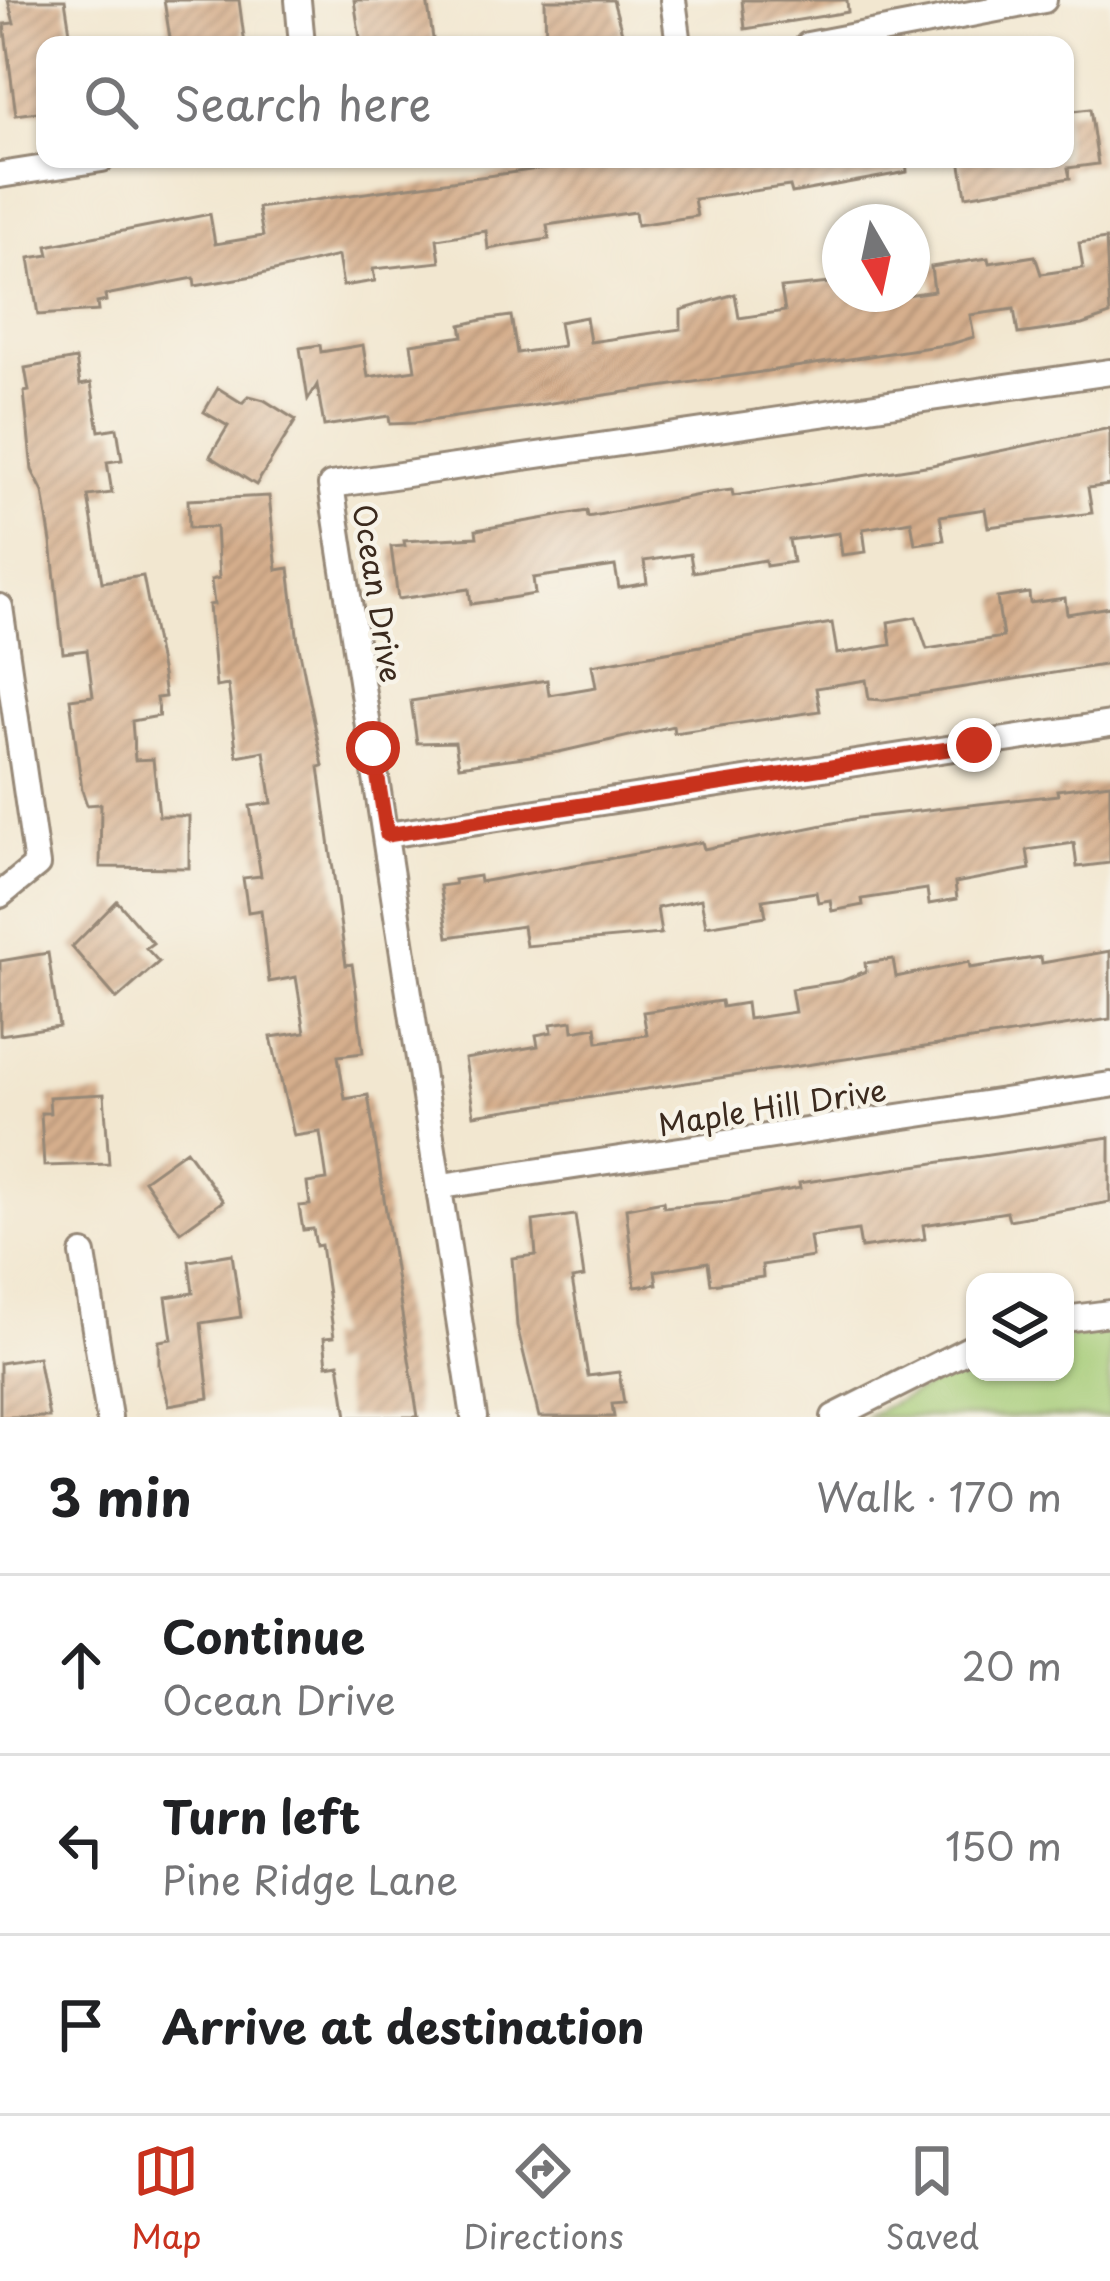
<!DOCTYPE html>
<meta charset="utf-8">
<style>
:root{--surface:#fff;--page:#f2f2f2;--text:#202124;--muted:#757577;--line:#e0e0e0;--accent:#c8321e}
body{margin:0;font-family:"Playpen Sans",sans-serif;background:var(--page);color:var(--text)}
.controls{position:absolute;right:36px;bottom:36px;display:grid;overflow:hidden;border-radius:24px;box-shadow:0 3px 9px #0004}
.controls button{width:108px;height:108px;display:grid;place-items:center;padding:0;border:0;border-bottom:3px solid var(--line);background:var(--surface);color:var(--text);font:60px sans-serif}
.compass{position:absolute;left:822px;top:204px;width:108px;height:108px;border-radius:50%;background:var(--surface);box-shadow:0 3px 9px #0004;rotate:171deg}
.stop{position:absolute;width:36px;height:36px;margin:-27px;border:9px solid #c8321e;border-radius:50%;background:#fff}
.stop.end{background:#c8321e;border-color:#fff;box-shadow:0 3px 12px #0008}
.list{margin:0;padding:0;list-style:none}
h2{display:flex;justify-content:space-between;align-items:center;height:156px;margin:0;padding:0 48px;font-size:51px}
h2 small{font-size:39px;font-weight:400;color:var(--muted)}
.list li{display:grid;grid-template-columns:78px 1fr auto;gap:36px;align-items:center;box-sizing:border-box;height:180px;padding:0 48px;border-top:3px solid var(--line)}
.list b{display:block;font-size:45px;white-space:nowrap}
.list p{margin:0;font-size:39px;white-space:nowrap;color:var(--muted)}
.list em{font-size:39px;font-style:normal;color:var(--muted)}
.icon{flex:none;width:66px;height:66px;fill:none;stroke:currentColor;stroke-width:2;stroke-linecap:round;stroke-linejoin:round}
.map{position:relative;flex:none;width:1110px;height:1417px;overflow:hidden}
.search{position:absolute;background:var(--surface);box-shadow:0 3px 9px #0004;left:36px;right:36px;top:36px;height:132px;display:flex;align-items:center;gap:30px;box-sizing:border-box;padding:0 42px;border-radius:24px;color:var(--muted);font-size:45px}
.sheet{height:696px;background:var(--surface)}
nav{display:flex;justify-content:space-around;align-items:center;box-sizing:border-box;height:168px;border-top:3px solid var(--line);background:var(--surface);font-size:33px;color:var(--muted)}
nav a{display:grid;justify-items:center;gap:6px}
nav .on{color:var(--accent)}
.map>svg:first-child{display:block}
.grass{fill:#a4cb76;stroke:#707a4a;stroke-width:3}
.building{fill:url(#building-hatch)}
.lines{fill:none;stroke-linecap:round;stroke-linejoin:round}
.street-casing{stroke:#968877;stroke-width:30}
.street{stroke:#fff;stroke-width:24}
.route{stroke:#c8321e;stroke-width:15}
.labels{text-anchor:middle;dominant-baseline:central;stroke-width:9;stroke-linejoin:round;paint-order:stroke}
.street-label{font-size:30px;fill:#3b2a1e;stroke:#f7f3e8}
</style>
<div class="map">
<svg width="1110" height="1417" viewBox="0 0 1110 1417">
<defs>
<pattern id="building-hatch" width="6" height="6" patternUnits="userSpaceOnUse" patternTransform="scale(3)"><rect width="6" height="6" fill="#d6af8d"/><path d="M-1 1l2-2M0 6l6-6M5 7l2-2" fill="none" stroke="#af8f73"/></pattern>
</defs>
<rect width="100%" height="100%" fill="#f7f3e8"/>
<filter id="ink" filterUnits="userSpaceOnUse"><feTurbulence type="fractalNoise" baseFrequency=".00833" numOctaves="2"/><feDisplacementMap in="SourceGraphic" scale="24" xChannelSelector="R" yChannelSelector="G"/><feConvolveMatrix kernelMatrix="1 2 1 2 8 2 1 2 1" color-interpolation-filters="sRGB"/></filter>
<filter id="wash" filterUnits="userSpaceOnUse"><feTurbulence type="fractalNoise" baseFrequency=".004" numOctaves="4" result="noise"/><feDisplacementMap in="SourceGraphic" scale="48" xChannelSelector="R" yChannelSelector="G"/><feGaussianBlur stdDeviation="2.7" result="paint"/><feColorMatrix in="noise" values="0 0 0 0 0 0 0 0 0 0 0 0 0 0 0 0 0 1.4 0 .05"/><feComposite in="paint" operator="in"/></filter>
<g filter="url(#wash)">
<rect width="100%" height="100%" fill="#f2e7d0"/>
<path class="grass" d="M1110 1330V1417H865L975 1363V1372H1065V1338Z"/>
<g id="blocks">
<path class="building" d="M8 0H65L72 45H45V111L16 115 4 24 14 23Z
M164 0H239L245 45H171Z
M354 0H427L434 45H361Z
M545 0H613L623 36 546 45Z
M742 0H847L848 12 745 29Z
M1090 109 1098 164 1068 168 1070 178 966 196 960 159H1065V112Z
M609 159H906L907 172 792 193 790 186 694 199 697 216 637 225 635 212 547 225 549 239 488 249 486 231 437 239 440 262 373 269 375 281 343 286 338 256 253 276 195 286 194 278 105 295 106 301 97 303 98 311 38 315 29 258 49 255 47 246 210 214 215 244 263 236 258 208Z
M1106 239 1110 315 1082 325 1018 334 1014 309 970 315 974 337 951 344 415 423 390 424 389 416 324 426 317 385 308 400 300 348 320 345 321 352 363 345 368 377 415 370 411 344 463 336 461 325 482 320 511 316 517 353 563 346 559 322 586 317 590 342 681 329V310L735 294 739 318 785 311 781 288 840 282V294L887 298 934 291 931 267 988 258 989 263 1035 256 1041 274 1083 268 1079 243Z
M76 359 80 385 91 383 99 431 117 428 122 460 107 462 112 493 88 496 102 582 143 576 162 675 165 697 156 698 159 716 132 721 135 760 153 759 159 816H189V868L100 867 101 804 87 805 82 790 70 699 93 696 87 650 63 653 51 542 43 492 32 470 24 392 29 391 25 368Z
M218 388 242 403 249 396 264 400 296 420 256 485 210 456 228 426 204 412Z
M1110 428V485L1088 488 1092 513 988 527 985 509 940 516 944 540 915 544 911 521 863 529 866 552 842 555 839 533 789 540 793 562 766 566 765 560 693 572 690 554 644 561 647 583 619 588 615 566 533 578 535 594 492 601 471 604 469 589 398 599 391 547 405 546 404 541 477 537 476 530 587 511 588 517 709 493 732 490 733 496 932 465Z
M269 496 277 570 289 568 298 642 323 766 319 767 346 965 352 964 356 991 363 1053 338 1056 345 1099 368 1095 418 1417H347L339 1363 327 1365 324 1338 334 1337 321 1245 316 1246 313 1229 303 1230 299 1206 310 1205 307 1183 327 1180 320 1132 294 1136 271 1037 305 1032 296 977 269 982 261 910 248 912 243 878 261 876 250 806 272 803 264 751 237 756 228 685 216 687 209 605 214 604 211 580 219 578 216 527 189 528 188 500Z
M1029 593 1030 603 1065 598 1067 614 1110 607V664L883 700 869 699 866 680 816 688 820 711 674 733 673 726 559 752 459 766 455 742 417 743 411 701 547 680 549 695 596 687 592 665 832 623 837 654 891 645 888 622 916 617 927 649 1003 637 997 598Z
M1110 783V863L1077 867 1074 843 1027 850 1030 869 955 883 957 899 929 904 927 889 862 899 863 905 832 911 830 900 818 902 816 892 763 900 766 916 706 926 701 899 657 908 661 934 526 946 523 926 448 937 440 886 455 884 454 880 479 876 480 882 702 842 704 849 858 818 1058 795 1057 790Z
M117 901 153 943 146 948 159 962 117 999 72 947Z
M1110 951V1019L474 1115 465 1059 538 1046 536 1035 552 1032 551 1024 572 1021 573 1031 596 1027 598 1042 647 1035 643 1012 721 1001 722 1007 746 1003 748 1019 795 1012 791 989 842 981 866 971 865 963 893 959 896 977 969 962 970 968 1041 957 1042 963Z
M48 953 59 1026 0 1035V961Z
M104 1094 109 1164 44 1166 41 1113H50L49 1097Z
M1110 1137V1202L1009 1220 1007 1212 923 1225 925 1239 861 1248 858 1230 810 1237 813 1257 762 1265 763 1277 711 1284 708 1262 655 1271 657 1284 635 1287 626 1208 663 1201 664 1207 728 1201 800 1188 799 1183Z
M186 1150 223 1201 180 1232 144 1180Z
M575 1215 584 1277 572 1279 588 1376 619 1372 624 1403 612 1404 614 1417H539L517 1326 512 1258 536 1255 533 1221Z
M232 1254 241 1317 201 1323 209 1398 169 1405 159 1365V1341L172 1339 166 1297 193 1293 189 1261Z
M38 1357 49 1417H0V1363Z"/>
</g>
</g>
<g filter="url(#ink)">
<use href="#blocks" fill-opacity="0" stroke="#968877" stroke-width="3"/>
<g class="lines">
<g class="street-casing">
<path id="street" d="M298 0 302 45
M673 0 679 45
M808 45 1044 0
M0 175 102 159
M0 607 37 865 0 895
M387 835 1110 724
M442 1186 1110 1085
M83 1254 109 1417
M1065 1319 1110 1313
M474 1417 331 485 1110 372
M834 1417 975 1346"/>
</g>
<use href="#street" class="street"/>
</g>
</g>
<g class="lines" filter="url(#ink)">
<path class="route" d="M373 748 387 835 974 745"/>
</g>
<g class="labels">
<g class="street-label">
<text transform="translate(379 593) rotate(81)">Ocean Drive</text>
<text transform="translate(772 1106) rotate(-9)">Maple Hill Drive</text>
</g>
</g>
</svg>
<div class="controls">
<button><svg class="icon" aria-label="layers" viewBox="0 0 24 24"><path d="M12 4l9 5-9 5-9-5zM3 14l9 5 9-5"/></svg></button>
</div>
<svg class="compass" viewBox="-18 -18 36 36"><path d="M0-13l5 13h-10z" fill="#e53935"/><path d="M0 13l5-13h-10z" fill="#757577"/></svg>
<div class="stop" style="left:373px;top:748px"></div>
<div class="stop end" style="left:974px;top:745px"></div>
<div class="search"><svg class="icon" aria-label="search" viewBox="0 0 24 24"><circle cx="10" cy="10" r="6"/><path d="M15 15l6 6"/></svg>Search here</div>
</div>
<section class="sheet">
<h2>3 min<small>Walk · 170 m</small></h2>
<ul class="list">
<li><svg class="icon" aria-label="ahead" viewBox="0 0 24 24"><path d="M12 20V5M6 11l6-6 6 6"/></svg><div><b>Continue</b><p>Ocean Drive</p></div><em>20 m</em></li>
<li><svg class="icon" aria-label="left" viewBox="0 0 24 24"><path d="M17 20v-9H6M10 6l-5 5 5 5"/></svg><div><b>Turn left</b><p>Pine Ridge Lane</p></div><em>150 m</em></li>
<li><svg class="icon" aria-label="arrive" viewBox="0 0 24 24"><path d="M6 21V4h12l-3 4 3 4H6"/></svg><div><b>Arrive at destination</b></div></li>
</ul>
</section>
<nav>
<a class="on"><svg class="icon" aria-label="map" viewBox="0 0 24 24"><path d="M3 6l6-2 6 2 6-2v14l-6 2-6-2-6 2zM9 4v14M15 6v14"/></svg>Map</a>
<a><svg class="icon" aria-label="directions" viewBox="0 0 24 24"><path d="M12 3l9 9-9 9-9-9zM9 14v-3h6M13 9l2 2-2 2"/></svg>Directions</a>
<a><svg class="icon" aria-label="saved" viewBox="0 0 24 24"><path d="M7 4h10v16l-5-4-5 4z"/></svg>Saved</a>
</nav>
